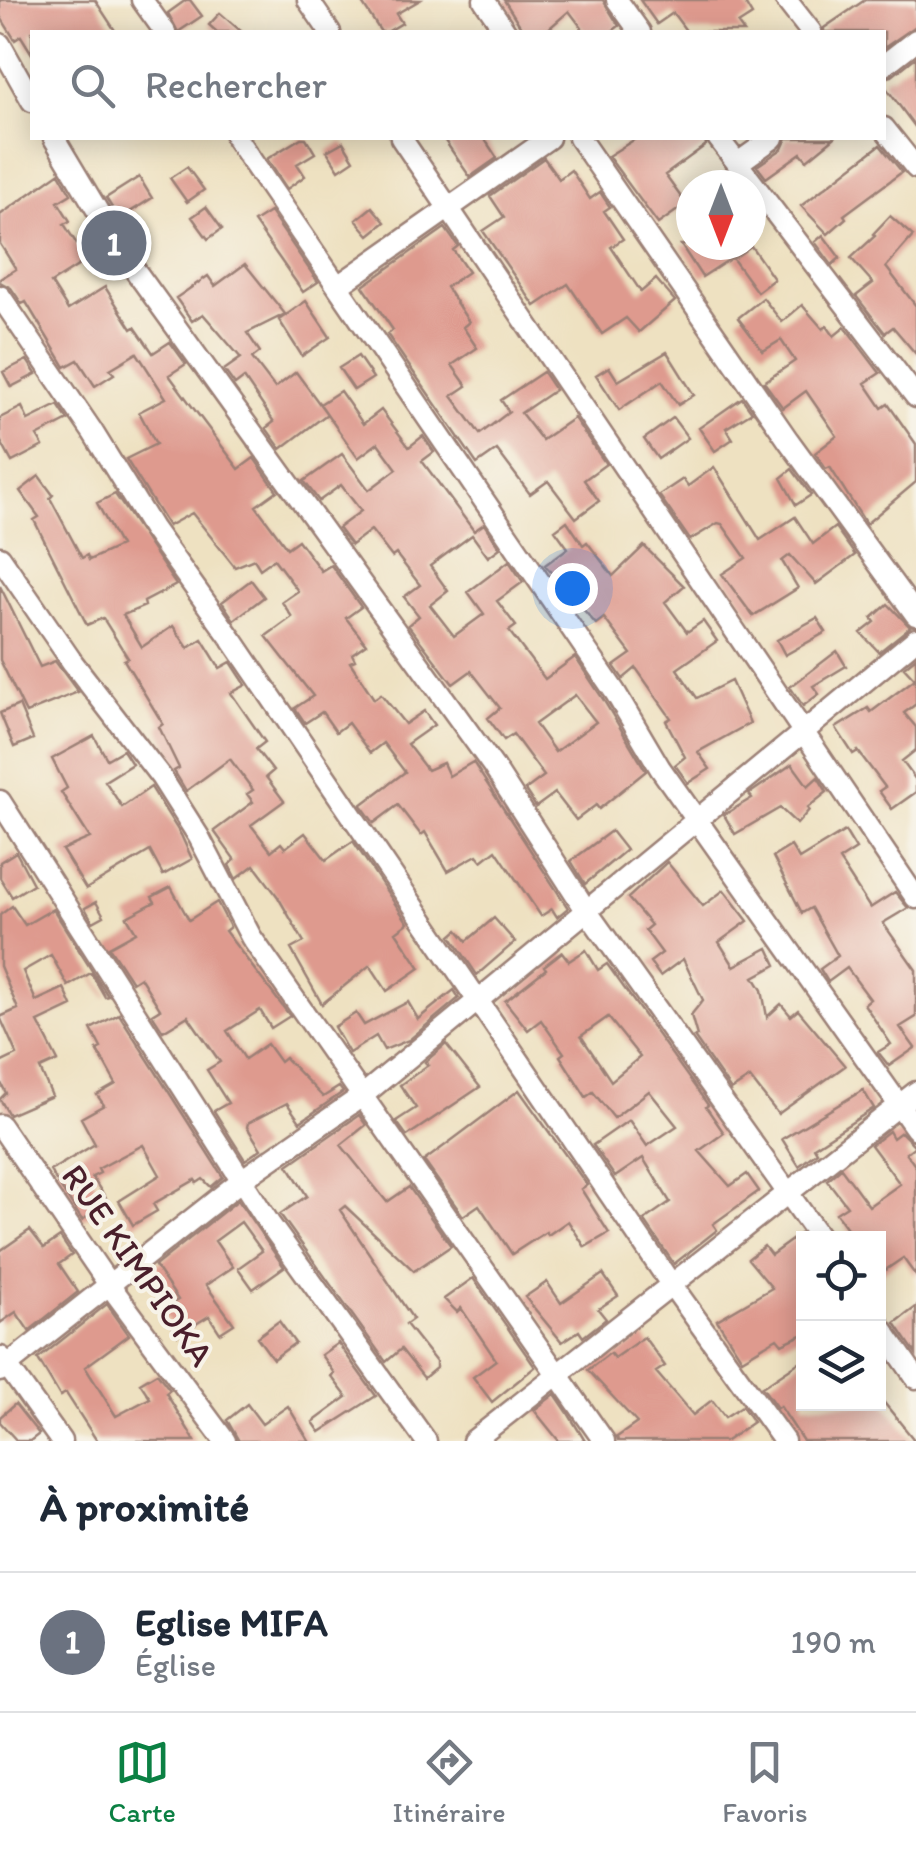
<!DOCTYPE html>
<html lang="fr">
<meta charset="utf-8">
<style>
:root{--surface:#fff;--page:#f6f6f7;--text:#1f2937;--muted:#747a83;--line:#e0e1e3;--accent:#0b8043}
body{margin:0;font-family:Itim,sans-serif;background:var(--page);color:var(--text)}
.controls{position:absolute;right:30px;bottom:30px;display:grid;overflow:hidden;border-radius:0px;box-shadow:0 5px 25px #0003}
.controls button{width:90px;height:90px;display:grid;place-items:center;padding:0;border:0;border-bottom:2px solid var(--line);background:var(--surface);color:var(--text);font:50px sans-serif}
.compass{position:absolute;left:676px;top:170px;width:90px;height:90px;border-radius:50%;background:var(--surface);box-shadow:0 5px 25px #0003;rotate:180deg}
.you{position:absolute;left:572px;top:588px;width:35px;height:35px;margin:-25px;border:8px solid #fff;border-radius:50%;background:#1a73e8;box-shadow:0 0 0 15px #1a73e833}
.badge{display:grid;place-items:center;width:65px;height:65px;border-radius:50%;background:var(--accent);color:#fff;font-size:32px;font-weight:700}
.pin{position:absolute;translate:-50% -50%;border:5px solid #fff;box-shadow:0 2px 10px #0006}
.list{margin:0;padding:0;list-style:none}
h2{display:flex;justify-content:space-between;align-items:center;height:130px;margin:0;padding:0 40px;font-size:42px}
h2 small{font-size:32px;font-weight:400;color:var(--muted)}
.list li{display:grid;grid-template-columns:65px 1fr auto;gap:30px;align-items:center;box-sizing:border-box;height:140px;padding:0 40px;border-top:2px solid var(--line)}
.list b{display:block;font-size:38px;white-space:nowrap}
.list p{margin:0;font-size:32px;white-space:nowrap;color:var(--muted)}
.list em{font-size:32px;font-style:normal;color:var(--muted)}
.icon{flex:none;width:55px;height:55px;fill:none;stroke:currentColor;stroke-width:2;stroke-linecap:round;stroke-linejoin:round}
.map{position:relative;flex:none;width:916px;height:1441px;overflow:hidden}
.search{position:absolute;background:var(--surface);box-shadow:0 5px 25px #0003;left:30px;right:30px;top:30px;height:110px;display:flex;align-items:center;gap:25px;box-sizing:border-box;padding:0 35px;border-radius:0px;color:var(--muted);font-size:38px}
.sheet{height:270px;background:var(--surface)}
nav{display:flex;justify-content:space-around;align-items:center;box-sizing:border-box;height:140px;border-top:2px solid var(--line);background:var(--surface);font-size:28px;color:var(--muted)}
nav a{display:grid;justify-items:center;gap:5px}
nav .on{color:var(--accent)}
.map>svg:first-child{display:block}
.building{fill:#de9a8e;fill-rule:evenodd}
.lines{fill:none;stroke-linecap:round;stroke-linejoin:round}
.minor-casing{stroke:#9c8076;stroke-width:25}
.minor{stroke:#fff;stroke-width:20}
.labels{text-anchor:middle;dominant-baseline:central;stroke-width:8;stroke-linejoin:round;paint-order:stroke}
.street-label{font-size:35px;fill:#4a1f2b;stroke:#f7f3e8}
</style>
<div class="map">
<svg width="916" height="1441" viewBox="0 0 916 1441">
<rect width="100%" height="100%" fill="#f7f3e8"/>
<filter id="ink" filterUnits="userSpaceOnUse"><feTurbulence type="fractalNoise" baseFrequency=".01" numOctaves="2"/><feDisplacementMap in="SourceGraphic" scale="20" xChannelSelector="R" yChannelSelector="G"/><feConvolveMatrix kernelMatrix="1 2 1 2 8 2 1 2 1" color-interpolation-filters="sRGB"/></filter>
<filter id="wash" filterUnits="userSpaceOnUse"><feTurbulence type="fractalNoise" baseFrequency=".0048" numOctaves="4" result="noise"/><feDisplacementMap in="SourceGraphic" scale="40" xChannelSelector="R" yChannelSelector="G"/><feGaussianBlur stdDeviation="2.25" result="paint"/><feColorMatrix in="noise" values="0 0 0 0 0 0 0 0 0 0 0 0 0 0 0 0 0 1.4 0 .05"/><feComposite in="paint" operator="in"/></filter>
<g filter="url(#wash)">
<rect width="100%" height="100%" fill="#eee1c1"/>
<g id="blocks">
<path class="building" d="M0 0H95L116 32H32V54L21 36 15 40 0 16Z
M186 0H190L202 16 178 32 168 13Z
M360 0H420L396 14 402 23 387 32H381Z
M504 0H603L619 26 611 32H585L569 11 545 32H524Z
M640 0H743L752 15 738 24 744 32H687L673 13 657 24Z
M865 0H916V26L884 48V32H824V28Z
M220 13 242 32H217L209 25Z
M916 57V128L884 85V78L892 76Z
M301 138H306L315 153 297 164 305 176 287 189 267 159Z
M443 138H484L497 158 470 177Z
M637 138H705L706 145 665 175 686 204 658 224 608 156Z
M787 138H834L807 160 801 153 766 178 757 166 782 149Z
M343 142 354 160 339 170 327 151Z
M880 145 902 172 844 215 846 218 828 234 801 206Z
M544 158 559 179 571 170 590 199 600 192 610 207 604 211 623 239 611 247 641 292 656 279 675 301 639 332 626 318 602 334 568 284 535 306 483 231 504 217 490 196Z
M187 167 204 190 187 202 170 178Z
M59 173 71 194 58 202 70 221 64 224 87 260 51 283 68 310 105 287 132 329 135 327 153 353 170 342 186 364 169 375 191 405 239 469 254 458 277 491 256 506 287 548 298 540 321 571 331 565 361 607 346 618 366 644 352 654 355 660 350 662 374 699 381 694 405 724 424 711 434 725 407 744 427 770 443 763 449 776 473 762 568 908 557 917 552 909 541 916 496 850 482 861 477 855 448 871 425 832 421 835 398 805 374 823 361 805 405 772 383 743 370 753 348 723 336 732 322 712 305 723 295 708 313 696 266 636 292 617 282 602 298 591 274 559 260 569 254 559 235 567 192 513 168 526 126 459 156 444 139 412 166 398 137 353 110 369 114 374 95 386 78 360 65 367 26 302 22 304 11 288 0 282V279L16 269 0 244V215Z
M139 177 152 198 119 219 106 198Z
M206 207 222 229 208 239 192 217Z
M372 207 385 222 369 235 356 220Z
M270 212 318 282 303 292 254 222Z
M890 216 913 236 886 267 916 306V354L893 327 885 333 856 296 873 283 851 258 875 236 873 234Z
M445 228 458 246 453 250 468 272 446 287 469 322 463 327 477 348 452 365 467 386 452 396 480 434 509 412 501 400 543 372 555 390 521 413 542 440 574 418 606 464 584 480 599 501 576 518 548 481 530 494 497 450 477 464 387 334 393 330 363 286Z
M823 235 840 258 832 265 815 242Z
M681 245H729L736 255 702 277Z
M751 246 774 279 757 292 733 259Z
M245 264 285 314 247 333 260 352 252 358 275 388 296 372 327 414 320 404 340 391 363 424 381 410 409 447 423 436 434 452 422 461 474 531 484 524 500 548 488 557 472 535 430 566 448 591 430 605 454 636 484 614 468 592 509 561 523 582 497 601 516 626 509 631 545 679 575 657 603 699 646 771 599 809 596 805 576 820 555 793 536 807 525 790 544 776 513 734 504 740 488 718 500 708 471 671 453 684 408 625 419 616 404 597 420 585 396 554 392 557 371 530 351 545 338 528 361 511 341 485 319 501 304 481 342 454 369 490 397 469 378 443 358 458 327 414 281 449 266 428 274 422 244 378 235 385 224 370 241 358 203 314 192 321 176 298 208 276 215 286ZM575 695 596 722 555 752 535 724Z
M763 298 782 322 802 305 823 329 827 326 834 336 845 327 880 373 865 383 882 408 888 404 916 444V482L866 524 830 467 826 469 815 453 837 436 806 391 783 408 764 382 795 361 781 340 763 351 738 318Z
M306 301 330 337 302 356 279 320Z
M667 352 694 395 678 405 662 381 619 410 596 375 609 367 618 381Z
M358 356 373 378 354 390 339 368Z
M27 360 36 374 11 387 3 372Z
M742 398 752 412 726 428 733 439 715 451 699 428Z
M58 405 68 420 37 436 43 446 12 462 0 440V418L22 407 28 420Z
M673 418 688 438 658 459 644 439Z
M714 467 760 540 795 517 813 544 835 527 855 555 816 584 790 555 782 561 798 588 753 616 722 574 746 558 722 524 718 523 690 540 659 495 683 479 688 486Z
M792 469 811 495 796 505 781 478Z
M39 476 53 495 50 498 82 558 87 555 89 560 120 546 97 503 115 494 176 585 144 602 145 606 123 615 142 647 173 626 188 648 202 639 220 668 231 662 246 685 231 693 265 742 256 749 273 771 266 777 284 801 251 825 271 851 281 843 285 848 305 833 326 860 353 841 408 923 396 932 420 968 387 991 370 965 322 1004 291 949 304 942 278 897 254 865 236 879 229 865 235 860 214 831 253 802 247 794 253 790 230 759 186 791 174 771 179 768 159 727 163 724 124 660 128 658 103 618 87 625 34 520 39 517 20 491Z
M567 521 583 545 587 542 613 576 644 546 684 586 665 602 687 632 703 621 717 641 677 669 697 698 731 681 750 723 698 752 710 769 688 783 675 765 685 757 666 721 671 718 636 668 623 679 614 666 631 654 604 618 596 624 545 565 568 548 555 530Z
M251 580 264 597 234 620 222 602Z
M0 586 40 667 55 661 78 692 26 713 0 660Z
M888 604 910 627 879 652 861 633 875 622 872 618Z
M817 618 826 632 785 655 777 640Z
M837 651 846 666 813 686 819 694 803 706 790 687Z
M916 657V704L904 713 916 727V750L902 761 916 780V792L892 809 879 791 885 787 858 751 853 754 836 728 868 708 871 712 915 679 904 667Z
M19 705 33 739 14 747 0 713Z
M94 736 107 759 123 750 132 764 105 781 122 807 151 787 181 835 192 859 163 875 150 851 86 889 62 850 90 838 61 792 67 788 52 759Z
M792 764 808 786 818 777 827 792 807 808 809 810 797 824 780 808 735 834 724 815 752 798 749 794Z
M611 831 626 850 585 884 571 861Z
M845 831 856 849 839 860 870 908 895 892 908 908 883 923 916 970V1017L900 1027 915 1048 889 1066 878 1052 891 1044 864 1004 870 999 847 968 828 982 820 969 838 956 811 908 802 913 773 857 791 846 799 859Z
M16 852 33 884 12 897 0 878V862Z
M667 862 703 906 724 890 748 921 719 942 734 966 768 948 776 965 754 977 762 990 767 1017 781 1004 791 1016 798 1010 845 1066 778 1114 750 1078 731 1090 694 1037 697 1036 691 1015 703 1000 683 959 660 976 650 962 662 953 645 930 651 925 628 898Z
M171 887 189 920 217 902 230 927 225 931 290 1016 271 1028 260 1010 227 1031 245 1059 267 1044 280 1062 285 1058 323 1097 339 1087 343 1092 300 1122 287 1103 248 1123 247 1127 261 1149 245 1160 214 1111 228 1103 207 1070 220 1062 188 1016 163 1031 152 1014 160 1009 140 977 132 982 109 947 136 932 127 917 155 902 152 897Z
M96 902 104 916 93 922 85 908Z
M12 906 25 925 53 909 108 996 105 997 91 973 68 986 51 955 23 971 36 1001 64 988 72 1006 38 1022 58 1061 40 1069 52 1096 9 1115 0 1099 6 1093 0 1081V1063L17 1055 0 1017 18 1009 0 966V915Z
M494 918 515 942 477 975 451 936 458 930 467 941Z
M586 950 598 970 607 964 708 1105 706 1107 724 1133 699 1151 730 1186 747 1174 759 1191 713 1224 717 1230 674 1264 644 1220 670 1202 643 1158 615 1177 593 1145 629 1120 647 1146 677 1126 649 1091 614 1118 593 1092 586 1097 560 1056 564 1053 541 1020 528 1030 505 1001 546 969 544 966 562 952 569 961ZM608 1017 640 1057 611 1081 581 1036Z
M454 990 459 998 409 1040 384 1050 376 1036 349 1053 334 1027 356 1013 364 1025 408 1002 418 1019Z
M119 1014 223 1177 211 1187 203 1179 197 1183 195 1180 153 1204 157 1211 133 1225 119 1201 160 1175 143 1145 98 1169 100 1173 92 1177 109 1203 82 1220 50 1171 95 1144 81 1118 104 1105 97 1095 116 1084 97 1050 101 1048 91 1029Z
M446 1044 480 1087 407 1136 396 1121 416 1108 400 1085 428 1065 425 1062Z
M519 1090 587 1185 581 1189 609 1233 585 1247 568 1221 548 1235 546 1232 512 1254 479 1205 463 1216 424 1161Z
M863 1090 874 1108 814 1147 817 1152 799 1166 782 1139Z
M359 1115 366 1125 341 1145 387 1202 409 1187 451 1246 414 1271 345 1206 340 1210 413 1319 406 1324 436 1362V1368L424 1378 401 1349 386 1362 280 1214 307 1196 288 1165Z
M889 1131 893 1138 901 1132 915 1146 906 1153 916 1167V1276L903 1258 878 1275V1238H854L836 1213 847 1206 827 1180 841 1168 869 1206 900 1184 871 1145Z
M238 1200 284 1267 253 1289 238 1268 262 1251 241 1222 215 1241 233 1267 206 1285 234 1324 220 1333 209 1316 178 1335 162 1310 178 1300 155 1266Z
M30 1230 44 1248 60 1237 72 1255 59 1264 78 1292 29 1331 16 1312 0 1323V1251Z
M800 1234 804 1239V1334L782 1344 777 1338 742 1359 717 1320 772 1288 748 1259 764 1246 771 1255Z
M603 1274 618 1296 598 1309 606 1319 583 1337 579 1331 562 1342 525 1297 547 1282 561 1303Z
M473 1278 535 1367 492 1402 473 1377 496 1360 461 1308 457 1312 444 1299Z
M107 1304 129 1335 85 1367 116 1416 150 1398 140 1383 157 1373 170 1390 166 1393 195 1441H97L66 1393 60 1396 38 1359Z
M916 1307V1354L895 1323Z
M279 1321 295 1343 273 1359 257 1337Z
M644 1337 665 1366 656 1372 693 1415 712 1400 725 1417 742 1406 753 1422 726 1441H618L617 1437 637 1423 588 1370 610 1353 614 1358Z
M338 1343 376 1396 320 1432 313 1422 347 1397 331 1376 334 1373 321 1355Z
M804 1359V1404H878L881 1399 915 1441H803L780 1406 777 1408 762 1387Z
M555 1394 568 1413 585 1441H559L534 1410Z
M15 1404 39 1434 30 1441H17L0 1422V1417Z
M247 1404 262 1424 288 1406 309 1441H239L227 1420Z"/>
</g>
</g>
<g filter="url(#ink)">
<use href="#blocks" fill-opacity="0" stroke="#9c8076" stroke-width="2.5"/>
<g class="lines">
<g class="minor-casing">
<path id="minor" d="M142 0 165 32
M308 0 330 32
M484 0 506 32
M617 0 640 32
M786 0 811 32
M0 44 32 101
M884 65 916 40
M884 128 916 168
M54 138 124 255 493 766 586 910 820 1238
M236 138 615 692 660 768 916 1129
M401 138 916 898
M579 138 788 440 916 615
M718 138 916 397
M738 163 773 138
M338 286 549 138
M0 296 92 431 152 528 233 641 671 1284 784 1441
M0 557 73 663 161 777 199 837 251 937 604 1441
M0 801 269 1223 426 1441
M0 1125 108 1283 225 1441
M878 1323 916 1378
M1 1357 61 1441
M0 1371 243 1179 362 1096 916 639
M473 1441 916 1092"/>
</g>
<use href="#minor" class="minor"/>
</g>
</g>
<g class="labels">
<g class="street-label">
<text transform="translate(138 1265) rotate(55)">RUE KIMPIOKA</text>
</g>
</g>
</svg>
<div class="controls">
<button><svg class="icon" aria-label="locate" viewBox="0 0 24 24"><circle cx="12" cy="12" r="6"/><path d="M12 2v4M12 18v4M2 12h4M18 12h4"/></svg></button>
<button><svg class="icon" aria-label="layers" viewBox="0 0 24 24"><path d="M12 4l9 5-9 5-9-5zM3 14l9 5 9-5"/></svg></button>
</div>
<svg class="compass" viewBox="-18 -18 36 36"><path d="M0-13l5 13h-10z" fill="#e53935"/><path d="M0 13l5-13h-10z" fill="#747a83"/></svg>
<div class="you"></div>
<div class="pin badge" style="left:114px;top:243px;background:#6b7280">1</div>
<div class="search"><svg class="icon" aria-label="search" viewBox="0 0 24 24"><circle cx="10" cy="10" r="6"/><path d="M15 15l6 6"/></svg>Rechercher</div>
</div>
<section class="sheet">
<h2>À proximité<small></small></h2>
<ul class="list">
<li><span class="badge" style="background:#6b7280">1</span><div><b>Eglise MIFA</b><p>Église</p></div><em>190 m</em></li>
</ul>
</section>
<nav>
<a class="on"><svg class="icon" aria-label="map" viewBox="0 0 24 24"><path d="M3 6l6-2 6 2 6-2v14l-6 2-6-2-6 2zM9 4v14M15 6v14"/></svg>Carte</a>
<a><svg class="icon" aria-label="directions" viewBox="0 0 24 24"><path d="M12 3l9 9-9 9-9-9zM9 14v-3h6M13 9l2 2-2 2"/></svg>Itinéraire</a>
<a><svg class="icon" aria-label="saved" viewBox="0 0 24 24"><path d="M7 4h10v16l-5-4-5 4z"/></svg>Favoris</a>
</nav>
